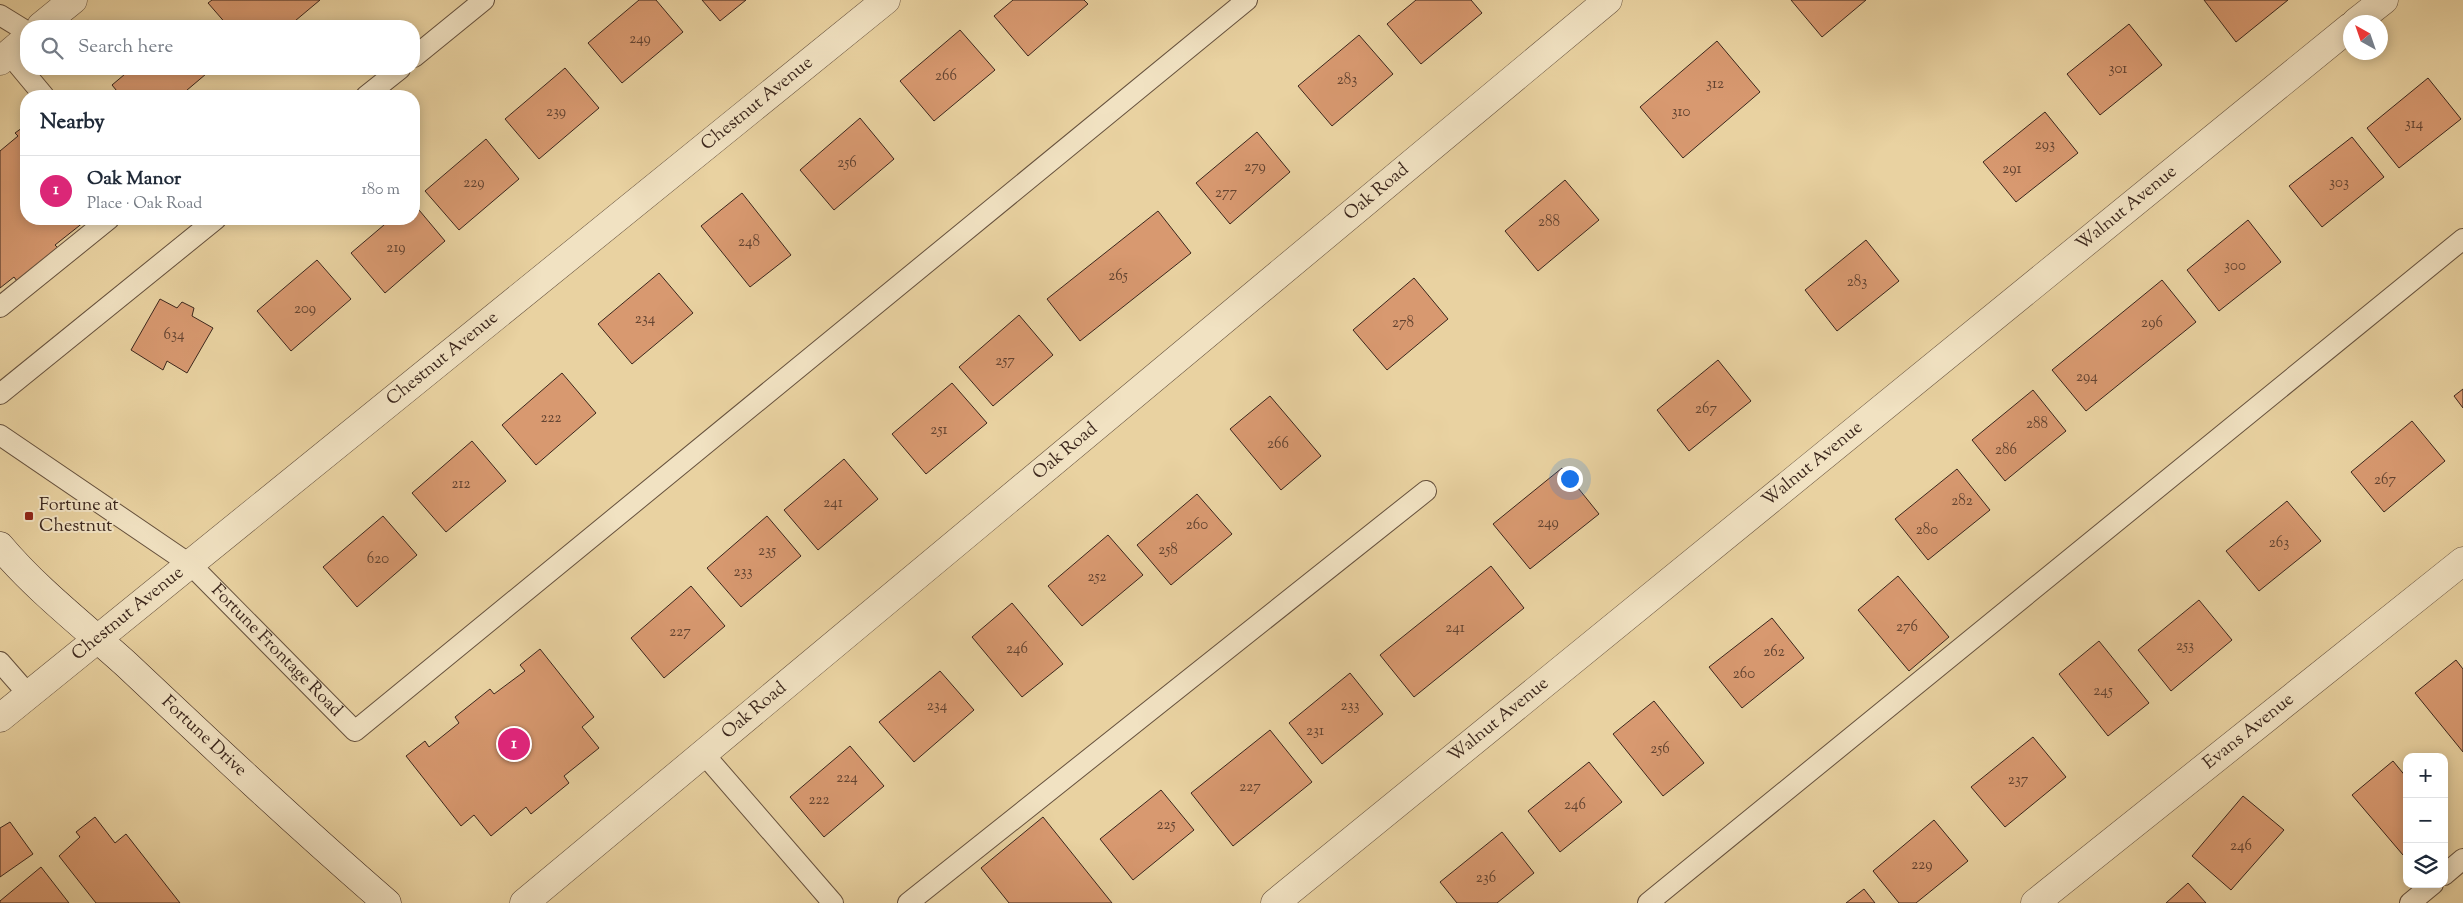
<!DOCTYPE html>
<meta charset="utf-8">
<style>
:root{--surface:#fff;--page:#f6f6f7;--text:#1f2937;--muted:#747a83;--line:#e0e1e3;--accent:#db2777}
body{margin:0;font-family:"Sorts Mill Goudy",serif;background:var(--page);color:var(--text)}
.controls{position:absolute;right:15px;bottom:15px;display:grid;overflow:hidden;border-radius:10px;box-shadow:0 2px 12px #0003}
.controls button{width:45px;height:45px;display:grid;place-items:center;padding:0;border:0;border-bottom:1px solid var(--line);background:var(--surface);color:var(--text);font:25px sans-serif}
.compass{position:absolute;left:2343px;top:15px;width:45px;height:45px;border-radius:50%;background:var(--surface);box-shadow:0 2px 12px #0003;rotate:320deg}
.you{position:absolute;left:1569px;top:478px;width:18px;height:18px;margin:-12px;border:4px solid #fff;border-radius:50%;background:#1a73e8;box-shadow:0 0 0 8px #1a73e833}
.badge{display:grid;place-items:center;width:32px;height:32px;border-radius:50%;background:var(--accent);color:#fff;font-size:16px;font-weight:700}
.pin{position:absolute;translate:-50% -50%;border:2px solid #fff;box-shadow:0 1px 5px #0006}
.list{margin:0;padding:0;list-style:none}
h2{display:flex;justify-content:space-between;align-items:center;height:65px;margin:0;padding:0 20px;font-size:21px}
h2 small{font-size:16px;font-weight:400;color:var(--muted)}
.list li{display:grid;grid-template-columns:32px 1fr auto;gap:15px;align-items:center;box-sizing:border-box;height:70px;padding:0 20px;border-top:1px solid var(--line)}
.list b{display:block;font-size:19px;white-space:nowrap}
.list p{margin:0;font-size:16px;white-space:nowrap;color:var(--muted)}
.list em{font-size:16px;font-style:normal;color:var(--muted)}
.icon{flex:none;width:28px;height:28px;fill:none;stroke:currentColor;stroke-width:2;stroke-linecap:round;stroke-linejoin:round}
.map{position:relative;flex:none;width:2463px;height:903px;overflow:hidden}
.search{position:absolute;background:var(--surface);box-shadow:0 2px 12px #0003;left:20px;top:20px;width:400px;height:55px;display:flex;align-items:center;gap:12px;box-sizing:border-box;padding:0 18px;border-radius:20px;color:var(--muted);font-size:19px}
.panel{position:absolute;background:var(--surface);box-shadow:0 2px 12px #0003;left:20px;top:90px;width:400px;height:135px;border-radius:20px}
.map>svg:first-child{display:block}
.building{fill:#d89970;stroke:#3b261c}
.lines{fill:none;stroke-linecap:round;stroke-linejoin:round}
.service-casing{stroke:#66513d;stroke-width:22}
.minor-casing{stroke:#66513d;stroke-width:29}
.secondary-casing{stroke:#3b261c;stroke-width:29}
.service{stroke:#f1e2c2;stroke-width:20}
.minor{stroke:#f1e2c2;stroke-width:28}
.secondary{stroke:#f1e2c2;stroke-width:28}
.poi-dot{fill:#8f2418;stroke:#f1e2c2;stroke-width:2}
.labels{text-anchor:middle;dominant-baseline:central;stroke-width:4;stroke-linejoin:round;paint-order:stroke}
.number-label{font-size:15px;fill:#624331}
.street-label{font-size:18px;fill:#3b261c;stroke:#f1e2c2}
.poi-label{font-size:18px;fill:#3b261c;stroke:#f1e2c2;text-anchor:start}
</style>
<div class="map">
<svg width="2463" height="903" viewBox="0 0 2463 903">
<rect width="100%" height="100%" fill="#e9d2a1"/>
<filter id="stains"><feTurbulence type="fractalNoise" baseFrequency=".004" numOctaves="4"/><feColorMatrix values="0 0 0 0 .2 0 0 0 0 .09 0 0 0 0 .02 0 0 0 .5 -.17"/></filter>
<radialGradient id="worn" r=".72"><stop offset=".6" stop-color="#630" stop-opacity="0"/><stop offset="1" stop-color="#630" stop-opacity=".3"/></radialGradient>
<path class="building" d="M212 0H320L289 26H228L208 3Z
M639 0H656L683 32 622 83 588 43Z
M702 0H746L720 21Z
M1013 0H1084L1088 4 1028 56 994 16Z
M1416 0H1471L1482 13 1421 64 1387 24Z
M1791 0H1866L1822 37Z
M2204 0H2288L2236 42Z
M2129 24 2162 65 2100 115 2067 74Z
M960 30 995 70 934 121 900 81Z
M1359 35 1393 74 1332 126 1298 86Z
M1717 41 1760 92 1683 158 1640 107Z
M565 68 599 108 539 159 505 119Z
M131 69H202L206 74 180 96H121L112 85Z
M2428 78 2461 119 2399 168 2367 128Z
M2045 112 2078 153 2016 202 1983 162Z
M860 118 894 159 834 210 800 170Z
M26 125V219H95L87 225 84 222 55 245 58 248 17 281 14 277 0 288V151L18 136 15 133Z
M1257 132 1290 172 1230 224 1196 183Z
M2352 137 2384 177 2322 227 2289 186Z
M486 139 519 179 459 230 425 191Z
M1565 180 1599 220 1538 271 1505 231Z
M742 193 791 255 750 287 701 226Z
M414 204 445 241 385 293 351 253 391 219H414Z
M1158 211 1191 253 1080 341 1047 299Z
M2248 220 2281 262 2219 311 2187 270Z
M1866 240 1899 281 1837 331 1805 290Z
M317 260 351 299 291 351 257 311Z
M659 273 693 313 632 364 598 324Z
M1414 278 1448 319 1387 370 1353 330Z
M2162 280 2196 322 2086 411 2052 370Z
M160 299 177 308 182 302 194 308 192 316 213 328 187 373 167 361 163 370 131 350Z
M1019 315 1053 355 993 406 959 367Z
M1718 360 1751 401 1689 451 1657 410Z
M562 373 596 413 536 465 502 425Z
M952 383 987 423 926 474 892 434Z
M2463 389V408L2454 396Z
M2033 390 2066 431 2005 481 1972 440Z
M1270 396 1321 456 1281 490 1230 429Z
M2412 421 2445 461 2384 512 2351 472Z
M472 441 506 481 446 532 412 493Z
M844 459 878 499 818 550 784 510Z
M1562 468 1599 514 1530 569 1493 524Z
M1957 469 1990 510 1928 560 1895 519Z
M1197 494 1232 534 1171 585 1137 545Z
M2287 501 2321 541 2259 591 2226 551Z
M383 516 417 555 357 607 323 567Z
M767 516 801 556 741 607 707 568Z
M1108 535 1143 575 1082 626 1048 586Z
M1491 566 1524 608 1414 697 1380 655Z
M1898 576 1949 637 1909 671 1858 610Z
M691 586 725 626 664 678 631 638Z
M2199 600 2232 640 2171 691 2138 650Z
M1012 603 1063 664 1022 697 972 637Z
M1772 618 1804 658 1742 708 1709 667Z
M2099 641 2149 703 2108 736 2059 674Z
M540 649 594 717 582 727 599 748 564 776 569 783 531 814 526 807 491 836 474 815 461 826 406 756 425 741 429 747 459 723 455 717 490 689 494 694 525 671 520 665Z
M2456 660 2463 669V752L2415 693Z
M940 671 974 710 914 762 879 722Z
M1350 673 1383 714 1322 764 1289 723Z
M1654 701 1704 763 1663 796 1613 734Z
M1270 730 1312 782 1233 846 1191 793Z
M2033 737 2066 777 2005 827 1971 787Z
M850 746 884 786 824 837 790 797Z
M2393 761 2407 778V852L2403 855 2352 795Z
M1589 762 1622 802 1560 852 1528 811Z
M1161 790 1194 830 1133 880 1100 839Z
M2243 796 2284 830 2231 890 2192 856Z
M95 817 115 843 126 834 180 903H96L59 856 80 837 76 832Z
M1043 817 1112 903H1009L981 868Z
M1934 820 1968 861 1916 903H1899L1873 871Z
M10 822 33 854 0 877V828Z
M1502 832 1534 873 1497 903H1457L1440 882Z
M41 867 69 903H0V901Z
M2188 883 2206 903H2166Z
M1864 889 1875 903H1846Z"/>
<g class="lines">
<g class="service-casing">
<g id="service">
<path d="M0 15 26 31"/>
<path d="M9 54 44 96"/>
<path d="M414 57 484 0"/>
<path d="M366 96 400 69"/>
<path d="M0 307 109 219"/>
<path d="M0 394 216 219"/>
<path id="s1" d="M0 435 191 565 355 731 1247 0"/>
<path d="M0 662 28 694"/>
<path d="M703 753 833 903"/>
<path d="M2444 875 2463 859"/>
<path d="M908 903 1426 491"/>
<path d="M1648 903 2463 239"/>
<path d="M2410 903 2433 884"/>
</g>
</g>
<g class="minor-casing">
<g id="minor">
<path d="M2356 22 2384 0"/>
<path d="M41 26 73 0"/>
<path d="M0 61 26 39"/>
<path id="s2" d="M0 718 886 0"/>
<path id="s3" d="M524 903 1608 0"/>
<path id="s4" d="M1275 903 2350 27"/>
<path id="s5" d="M2035 903 2463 561"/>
</g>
</g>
<g class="secondary-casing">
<g id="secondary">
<path id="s6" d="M0 546C37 590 84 626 127 665 213 746 298 826 387 903"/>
</g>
</g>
<use href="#service" class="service"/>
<use href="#minor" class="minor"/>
<use href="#secondary" class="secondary"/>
</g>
<rect class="poi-dot" x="24" y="511" width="10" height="10" rx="2.5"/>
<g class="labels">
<g class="number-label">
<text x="640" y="39">249</text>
<text x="2118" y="69">301</text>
<text x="946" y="76">266</text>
<text x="1347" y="80">283</text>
<text x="1715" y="84">312</text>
<text x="556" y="112">239</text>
<text x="1681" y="112">310</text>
<text x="2414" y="124">314</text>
<text x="2045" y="145">293</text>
<text x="847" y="163">256</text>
<text x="1255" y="167">279</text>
<text x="2012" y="169">291</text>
<text x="474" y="183">229</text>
<text x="2339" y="183">303</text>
<text x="1226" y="193">277</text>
<text x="1549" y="222">288</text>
<text x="749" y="242">248</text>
<text x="396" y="248">219</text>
<text x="2235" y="266">300</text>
<text x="1118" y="276">265</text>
<text x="1857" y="282">283</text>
<text x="305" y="309">209</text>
<text x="645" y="319">234</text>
<text x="1403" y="323">278</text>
<text x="2152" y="323">296</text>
<text x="174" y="335">634</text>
<text x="1005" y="361">257</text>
<text x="2087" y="377">294</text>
<text x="1706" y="409">267</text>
<text x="551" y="418">222</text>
<text x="2037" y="424">288</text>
<text x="939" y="430">251</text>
<text x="1278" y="444">266</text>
<text x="2006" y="450">286</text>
<text x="2385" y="480">267</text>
<text x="461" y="484">212</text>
<text x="1962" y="501">282</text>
<text x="833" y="503">241</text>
<text x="1548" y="523">249</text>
<text x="1197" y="525">260</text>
<text x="1927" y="530">280</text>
<text x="2279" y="543">263</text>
<text x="1168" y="550">258</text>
<text x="767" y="551">235</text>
<text x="378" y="559">620</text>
<text x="743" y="572">233</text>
<text x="1097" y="577">252</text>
<text x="1907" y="627">276</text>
<text x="1455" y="628">241</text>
<text x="680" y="632">227</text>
<text x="2185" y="646">253</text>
<text x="1017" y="649">246</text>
<text x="1774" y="652">262</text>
<text x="1744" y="674">260</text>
<text x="2103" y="691">245</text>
<text x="937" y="706">234</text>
<text x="1350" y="706">233</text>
<text x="1315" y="731">231</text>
<text x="1660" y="749">256</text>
<text x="847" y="778">224</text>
<text x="2018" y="780">237</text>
<text x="1250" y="787">227</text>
<text x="819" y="800">222</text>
<text x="1575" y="805">246</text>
<text x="1166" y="825">225</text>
<text x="2241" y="846">246</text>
<text x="1922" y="865">229</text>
<text x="1486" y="878">236</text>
</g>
<g class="street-label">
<text stroke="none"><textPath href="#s2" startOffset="975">Chestnut Avenue</textPath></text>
<text stroke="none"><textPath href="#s3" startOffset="1110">Oak Road</textPath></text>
<text stroke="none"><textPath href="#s4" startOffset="1099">Walnut Avenue</textPath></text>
<text stroke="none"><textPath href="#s2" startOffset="570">Chestnut Avenue</textPath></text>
<text stroke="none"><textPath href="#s3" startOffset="705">Oak Road</textPath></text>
<text stroke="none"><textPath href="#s4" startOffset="694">Walnut Avenue</textPath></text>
<text stroke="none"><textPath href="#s2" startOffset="165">Chestnut Avenue</textPath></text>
<text stroke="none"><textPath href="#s1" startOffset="352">Fortune Frontage Road</textPath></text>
<text stroke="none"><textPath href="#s3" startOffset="300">Oak Road</textPath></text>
<text stroke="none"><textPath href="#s4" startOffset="289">Walnut Avenue</textPath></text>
<text stroke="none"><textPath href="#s5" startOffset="274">Evans Avenue</textPath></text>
<text stroke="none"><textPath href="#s6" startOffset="279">Fortune Drive</textPath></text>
</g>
<g class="poi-label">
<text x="39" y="506">Fortune at<tspan x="39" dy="21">Chestnut</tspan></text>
</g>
</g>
<rect width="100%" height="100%" filter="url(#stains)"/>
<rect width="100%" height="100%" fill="url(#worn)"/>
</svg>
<div class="controls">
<button>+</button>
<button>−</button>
<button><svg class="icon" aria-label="layers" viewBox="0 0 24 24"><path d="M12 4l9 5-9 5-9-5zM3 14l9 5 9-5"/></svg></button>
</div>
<svg class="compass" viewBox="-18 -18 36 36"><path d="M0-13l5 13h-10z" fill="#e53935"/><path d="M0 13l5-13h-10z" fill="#747a83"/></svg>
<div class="you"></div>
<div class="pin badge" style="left:514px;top:744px">1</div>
<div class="search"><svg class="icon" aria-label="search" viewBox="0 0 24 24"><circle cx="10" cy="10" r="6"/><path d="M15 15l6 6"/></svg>Search here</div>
<section class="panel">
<h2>Nearby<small></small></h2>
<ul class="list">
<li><span class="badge">1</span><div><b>Oak Manor</b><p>Place · Oak Road</p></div><em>180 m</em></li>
</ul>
</section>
</div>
